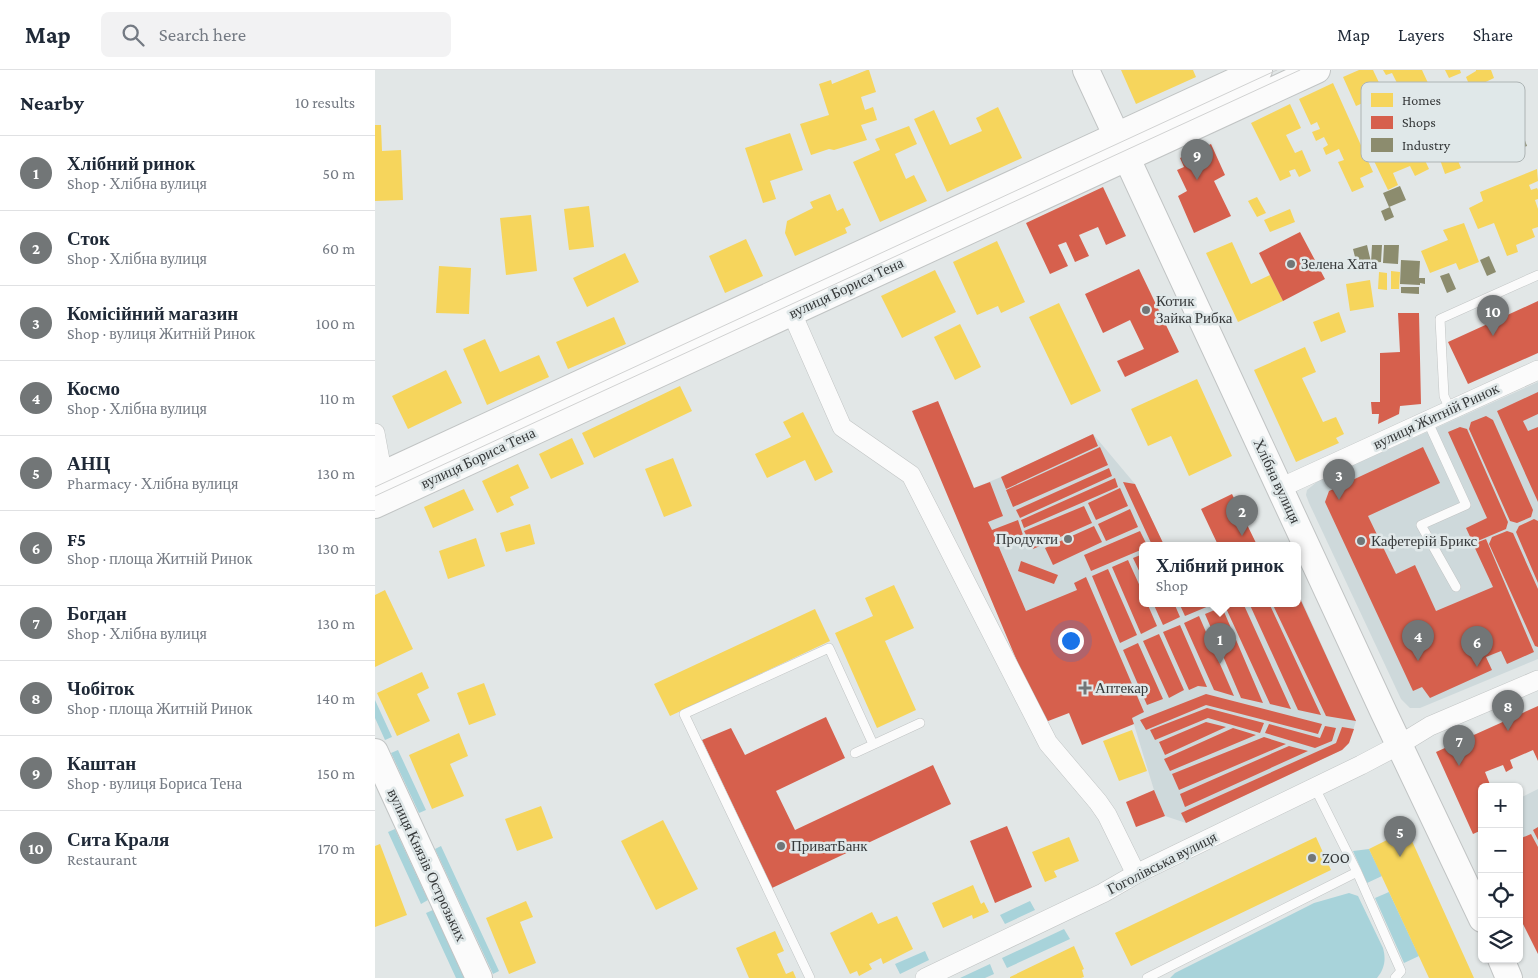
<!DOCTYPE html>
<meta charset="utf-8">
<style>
:root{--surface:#fff;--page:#f2f2f3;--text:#1f2937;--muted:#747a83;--line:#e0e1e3;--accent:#727677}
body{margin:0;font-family:"Crimson Pro",serif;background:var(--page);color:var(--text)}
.controls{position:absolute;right:15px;bottom:15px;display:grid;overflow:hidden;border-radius:8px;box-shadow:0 1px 4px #0004}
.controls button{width:45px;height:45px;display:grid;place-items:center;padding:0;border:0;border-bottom:1px solid var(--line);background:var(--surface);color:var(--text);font:25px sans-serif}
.you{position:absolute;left:695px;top:570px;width:18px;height:18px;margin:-12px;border:4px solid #fff;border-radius:50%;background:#1a73e8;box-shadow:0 0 0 8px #1a73e833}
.badge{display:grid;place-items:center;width:32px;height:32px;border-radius:50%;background:var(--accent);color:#fff;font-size:16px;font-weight:700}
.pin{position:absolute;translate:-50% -41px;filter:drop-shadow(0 1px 2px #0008)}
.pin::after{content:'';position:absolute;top:26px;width:18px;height:15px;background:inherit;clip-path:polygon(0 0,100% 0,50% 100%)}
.popup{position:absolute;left:764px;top:472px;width:162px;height:65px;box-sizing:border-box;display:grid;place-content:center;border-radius:8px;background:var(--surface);filter:drop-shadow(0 1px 4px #0005);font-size:16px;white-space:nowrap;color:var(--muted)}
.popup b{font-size:19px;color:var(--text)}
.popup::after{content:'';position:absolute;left:50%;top:100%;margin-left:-10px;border:10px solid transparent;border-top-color:var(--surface)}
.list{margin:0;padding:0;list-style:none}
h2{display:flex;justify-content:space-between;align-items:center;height:65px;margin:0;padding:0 20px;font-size:21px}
h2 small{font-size:16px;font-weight:400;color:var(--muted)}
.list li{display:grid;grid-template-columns:32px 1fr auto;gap:15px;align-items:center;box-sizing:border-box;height:75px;padding:0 20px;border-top:1px solid var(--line)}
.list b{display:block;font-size:19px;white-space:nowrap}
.list p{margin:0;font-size:16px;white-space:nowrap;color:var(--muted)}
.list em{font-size:16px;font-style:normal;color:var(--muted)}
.icon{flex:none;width:28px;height:28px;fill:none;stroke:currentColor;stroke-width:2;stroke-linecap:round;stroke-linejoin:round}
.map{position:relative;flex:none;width:1163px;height:908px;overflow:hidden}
header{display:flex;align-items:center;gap:30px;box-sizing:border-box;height:70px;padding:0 25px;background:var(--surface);border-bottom:1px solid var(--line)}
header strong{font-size:24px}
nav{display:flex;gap:28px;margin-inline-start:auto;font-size:18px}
.search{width:350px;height:45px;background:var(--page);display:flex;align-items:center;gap:12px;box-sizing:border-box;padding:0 18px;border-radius:8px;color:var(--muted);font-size:19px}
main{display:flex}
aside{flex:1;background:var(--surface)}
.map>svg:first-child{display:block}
.built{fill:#ced9db}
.green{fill:#a8d3da}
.homes{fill:#f6d55c}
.shops{fill:#d6604d}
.industry{fill:#8c8c6e}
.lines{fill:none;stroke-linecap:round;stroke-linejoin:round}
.lane-casing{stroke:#c1c4c4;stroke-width:10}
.street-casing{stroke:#c1c4c4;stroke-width:20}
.secondary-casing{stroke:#c1c4c4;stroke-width:28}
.lane{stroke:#fbfbfb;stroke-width:9}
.street{stroke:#fbfbfb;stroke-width:19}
.secondary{stroke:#fbfbfb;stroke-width:26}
.tram{stroke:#d1d2d2;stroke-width:1}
.poi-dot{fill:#727677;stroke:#e0e8e9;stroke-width:2}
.labels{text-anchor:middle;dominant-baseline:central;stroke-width:5;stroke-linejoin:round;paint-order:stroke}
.poi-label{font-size:15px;fill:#36393a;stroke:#e0e8e9;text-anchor:start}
.street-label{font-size:15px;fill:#36393a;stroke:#e0e8e9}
.key{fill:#e0e8e9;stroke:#adb4b4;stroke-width:1}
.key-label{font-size:14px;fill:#36393a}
</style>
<header>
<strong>Map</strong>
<div class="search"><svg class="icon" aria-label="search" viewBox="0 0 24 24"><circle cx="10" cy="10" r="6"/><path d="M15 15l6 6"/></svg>Search here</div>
<nav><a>Map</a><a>Layers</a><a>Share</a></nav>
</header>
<main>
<aside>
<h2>Nearby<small>10 results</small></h2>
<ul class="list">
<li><span class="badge">1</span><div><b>Хлібний ринок</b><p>Shop · Хлібна вулиця</p></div><em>50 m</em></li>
<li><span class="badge">2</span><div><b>Сток</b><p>Shop · Хлібна вулиця</p></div><em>60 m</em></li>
<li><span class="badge">3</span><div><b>Комісійний магазин</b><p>Shop · вулиця Житній Ринок</p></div><em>100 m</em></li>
<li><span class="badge">4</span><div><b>Космо</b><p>Shop · Хлібна вулиця</p></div><em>110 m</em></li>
<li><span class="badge">5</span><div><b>АНЦ</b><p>Pharmacy · Хлібна вулиця</p></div><em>130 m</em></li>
<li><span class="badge">6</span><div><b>F5</b><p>Shop · площа Житній Ринок</p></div><em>130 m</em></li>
<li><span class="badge">7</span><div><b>Богдан</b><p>Shop · Хлібна вулиця</p></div><em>130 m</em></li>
<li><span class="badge">8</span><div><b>Чобіток</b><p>Shop · площа Житній Ринок</p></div><em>140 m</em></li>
<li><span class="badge">9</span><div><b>Каштан</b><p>Shop · вулиця Бориса Тена</p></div><em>150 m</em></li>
<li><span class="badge">10</span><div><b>Сита Краля</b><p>Restaurant</p></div><em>170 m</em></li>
</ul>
</aside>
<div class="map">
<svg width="1163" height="908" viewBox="0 0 1163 908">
<rect width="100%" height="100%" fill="#e2e7e7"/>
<path class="built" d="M1163 312V589L1045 638H1035L1026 629 934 433 931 425 932 420 943 411Z
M718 364 760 414 789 475H768V533H922L923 522 981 651 974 673 967 680 811 753 790 746 779 720 757 648 651 541 599 418 626 407Z
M1163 719V884L1144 846V745L1145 728Z"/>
<path class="green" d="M0 630 17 667 10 670 0 648Z
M23 680 51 740 44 743 16 683Z
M20 759 53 830 46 834 13 762Z
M66 776 124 901 118 904 60 779Z
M994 779 1007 806 992 813 978 781Z
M1014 822 1044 886 1029 893 1000 828Z
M974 823 983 826 1008 878C1011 889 1010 898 1002 908H795L800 903 939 833Z
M655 831 660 840 630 854 625 845Z
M58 840 89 908H81L51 843Z
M689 859 695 869 632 898 627 888Z
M550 881 554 890 525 904 520 894Z
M615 894 619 904 610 908H585Z"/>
<path class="homes" d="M492 0H494L501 22 486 27 490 40 498 37 502 50 486 55 492 70 459 80 454 79 436 85 425 54 454 45 444 14 456 10 457 14Z
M746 0H818L821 7 761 34Z
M984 0H998L1008 21 997 26 1003 38 1018 31 1038 72 1030 75 1037 89 1047 84 1054 99 1040 106 1035 96 1018 103 1023 115 1013 120 986 64 994 61 991 55 1000 51 990 32 981 36 968 7Z
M1008 0H1047L1053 13 1044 17 1049 26 1033 34 1029 26 1024 29 1020 21 1025 19 1017 3 1011 5Z
M1070 0H1085L1086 3 1074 8Z
M1101 0H1116L1119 8 1096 19 1091 7 1101 1Z
M958 13 998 102 985 108 989 117 977 122 963 92 969 90 964 79 951 85 948 78 953 75 949 67 941 71 937 62 945 59 942 52 936 55 924 29Z
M1059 29 1063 39 1048 46 1043 36Z
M915 34 926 58 911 65 920 83 927 80 936 101 924 107 920 99 914 101 916 106 905 111 876 53Z
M623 37 647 88 572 122 539 49 559 40 575 75 607 61 601 48Z
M1068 43 1081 76 1078 78 1086 98 1070 104 1063 84 1057 86 1051 70 1057 67 1050 50Z
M0 55H6L7 81 26 80 28 130 0 131Z
M534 56 542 74 520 84 531 109 539 105 552 131 505 152 478 92 505 80 500 69Z
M415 63 428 100 395 111 401 129 388 133 370 78Z
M1162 99 1163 111 1154 115 1156 120 1162 118 1163 120V129L1160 130 1163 139V157L1157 159 1160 167 1141 175 1143 182 1132 186 1119 153 1103 159 1094 138 1108 131 1105 122Z
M455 124 462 141 468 138 476 155 470 158 472 163 420 186 410 163 412 151 438 138 435 132Z
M882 127 891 143 882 147 873 131Z
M214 136 219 177 194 180 189 139Z
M915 139 920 152 895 162 889 150Z
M156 145 162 201 131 205 125 148Z
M1089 153 1104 192 1084 200 1081 193 1055 203 1046 181 1073 170 1068 160Z
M371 169 388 206 350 223 334 186Z
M622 171 650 232 626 243 623 236 602 245 578 192Z
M857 172 876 214 895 205 908 231 863 252 831 183Z
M250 183 264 212 212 237 198 208Z
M64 196 96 198 94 244 61 243Z
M560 200 581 242 527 268 506 226Z
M1016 201 1025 202 1024 219H1016Z
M1004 202 1012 203V220L1003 219Z
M995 210 999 237 975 241 971 214Z
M684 233 726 321 696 335 654 247Z
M964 242 971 262 946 272 938 252Z
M239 247 251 274 193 299 181 272Z
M585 254 606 297 580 310 559 267Z
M110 269 125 302 164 285 174 307 112 335 88 279Z
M930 277 941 302 927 308 948 352 961 347 969 364 961 368 964 373 921 392 879 300Z
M71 300 87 333 33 359 17 326Z
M822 309 857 386 814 406 796 366 773 376 756 339Z
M305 316 317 341 219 388 207 363Z
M428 342 458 402 440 411 430 390 392 408 380 384 416 367 408 352Z
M197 368 209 394 176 409 164 384Z
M298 388 317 436 289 447 270 399Z
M143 394 154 418 135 427 139 435 122 443 107 411Z
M89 419 99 440 58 458 49 437Z
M155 454 160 474 131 482 125 463Z
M101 468 110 496 73 509 64 481Z
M519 515 539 558 510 571 541 640 502 658 460 563 498 546 490 528Z
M10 520 38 579 0 597V525Z
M440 539 455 571 295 646 279 614Z
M47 602 54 618 42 624 55 651 22 666 2 623Z
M109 613 121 645 94 655 82 623Z
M757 660 772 701 744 711 728 671Z
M84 663 93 686 75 694 89 726 57 739 34 685Z
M166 736 178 768 142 781 130 749Z
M288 750 323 819 281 840 246 771Z
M1032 760 1099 908H1054L994 779Z
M694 767 704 791 679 801 682 807 670 812 657 782Z
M941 767 956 800 756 896 740 863Z
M5 774 32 845 0 857V776Z
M598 815 606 834 609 832 614 842 598 849 597 845 568 858 557 833Z
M151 831 158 847 145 852 161 893 134 904 111 848Z
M497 842 503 854 522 846 538 879 508 894 506 888 494 894 497 899 484 906 482 901 475 904 455 863Z
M400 861 409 881 402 884 411 904 418 901 421 908H374L361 878Z
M699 876 709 899 707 900 709 907 706 908H635V907Z"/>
<path class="shops" d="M836 74 850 105 839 111 856 146 819 163 803 126 812 121 802 100 809 97 805 88Z
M728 117 751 166 731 175 723 157 704 165 714 186 700 192 691 172 683 175 693 196 675 204 651 153Z
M925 162 950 209 908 231 884 183Z
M764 199 804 282 750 307 742 291 769 279 755 250 728 263 710 224Z
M1163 231V283L1093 314 1073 272Z
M1023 243H1044L1046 334 1025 336 1024 344 1003 354 1004 344H997L996 332H1005V283L1025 282Z
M1163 322V344L1148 351 1153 361 1163 357V432L1122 341Z
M563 331 599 418 615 412 628 446 613 452 617 460 643 450 648 465 623 475 651 541 702 520 699 513 711 507 769 642 757 648 759 654 707 675 694 643 668 653 537 341Z
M1111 346 1118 350 1158 440 1156 447 1142 453 1135 451 1094 359 1096 352Z
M1085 357 1092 359 1133 452 1131 459 1098 473 1091 458 1112 448 1073 362Z
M718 364 723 376 631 419 626 407Z
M725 377 733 395 638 437 631 420Z
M1048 377 1065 413 993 446 1021 504 1040 495 1061 541 1118 517 1098 474 1111 469 1159 582 1132 594 1126 581 1111 587 1117 600 1055 628 1047 617 1038 621 950 432 954 421Z
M734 398 737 406 645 448 641 440Z
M740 408 743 417 649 458 646 450Z
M748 412 760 414 789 475H777Z
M745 418 753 436 721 450 713 433Z
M857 424 882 475H843L826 439Z
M709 436 717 453 658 479 649 461Z
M755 439 763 457 731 471 723 454Z
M1159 449 1163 451V513L1141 462 1144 456Z
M719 456 727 472 678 495 670 478Z
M765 461 772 475H768V479L716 501 709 485Z
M1132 461 1138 463 1163 519V577L1160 576 1114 474 1117 467Z
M768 484V509L758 488Z
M753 490 768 523V533H772L782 556 766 564 737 497Z
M646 491 683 505 679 514 643 501Z
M733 499 762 565 745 573 717 506Z
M922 522 981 651 951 646 897 533H922Z
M778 533H799L805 547 788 555Z
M804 533H841L810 546Z
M857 533H868L916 639 895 634 850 536Z
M874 533H894L946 645 923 640Z
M847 537 888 633 866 628 830 544Z
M824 546 859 626 839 620 809 553Z
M805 555 832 617 823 616 814 620 788 562Z
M784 564 809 620 794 628 768 571Z
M763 573 788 629 772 635 748 580Z
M831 624 947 654 943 664 831 635 771 660 765 650Z
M1163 636V691L1158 680 1135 690 1138 698 1131 702 1128 695 1110 702 1116 717H1107V760L1098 764 1061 682Z
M832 638 889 653 885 663 833 648 780 670 775 660Z
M451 647 470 688 401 721 420 760 558 695 576 734 397 818 327 670 356 658 370 685Z
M831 652 851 657 790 685 784 672Z
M894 654 945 668 950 656 961 658 957 671 940 678 890 663Z
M967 657 979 659 974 673 967 680 811 753 806 743 961 673Z
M858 658 881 665 795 701 789 689Z
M889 667 911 674 804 720 797 704Z
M914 676 933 681 810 737 805 724Z
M779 720 790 746 761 757 751 732Z
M632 756 657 817 620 833 595 771Z
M1163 757V770L1158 760Z
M1156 764 1163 777V884L1144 846V769Z"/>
<path class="industry" d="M1141 46 1152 76 1134 82 1131 73 1137 71 1130 50Z
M1025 116 1031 130 1014 137 1008 123Z
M1015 137 1019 147 1010 151 1006 141Z
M992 175 996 192 982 195 978 179Z
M997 175H1007L1006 192 996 193Z
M1009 175H1024L1023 194 1008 193Z
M1114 186 1121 202 1112 206 1105 190Z
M1026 190 1045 191 1044 208H1050V214L1045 213V215L1025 214Z
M1074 203 1081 219 1072 223 1065 206Z
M1026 217H1044V224L1026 223Z"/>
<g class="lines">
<g class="lane-casing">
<path id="lane" d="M1075 339 1069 326 1065 249 1163 205
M1052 350 1091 435 1046 455 1081 517
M480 683 545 653
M940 718 982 802 1026 901 1020 908
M435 908 309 644 454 578 498 674
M772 908 982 802"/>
</g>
<g class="street-casing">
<path id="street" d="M412 232 467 357 536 405 673 673 723 732 732 745 761 804
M0 363 5 390 6 406
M905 418 1163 300
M550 908 728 823 761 804 986 695 1024 675 1055 656 1163 610"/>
</g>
<g class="secondary-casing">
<path id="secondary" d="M711 0 1009 643 1107 849
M0 408 884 0
M0 435 942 0
M0 682 104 908
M1126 889 1134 908"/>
</g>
<use href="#lane" class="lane"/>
<use href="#street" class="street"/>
<use href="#secondary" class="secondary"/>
<path class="tram" d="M0 417 902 0
M0 426 925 0"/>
</g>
<g class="poi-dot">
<circle cx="916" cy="194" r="5"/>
<circle cx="771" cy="240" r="5"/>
<circle cx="693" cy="469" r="5"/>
<circle cx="986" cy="471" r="5"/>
<path d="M707.5 610.5h5v5h5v5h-5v5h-5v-5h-5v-5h5z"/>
<circle cx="406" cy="776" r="5"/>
<circle cx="937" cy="788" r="5"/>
</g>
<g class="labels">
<g class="poi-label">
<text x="926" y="194">Зелена Хата</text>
<text x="781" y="231">Котик<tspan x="781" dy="17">Зайка Рибка</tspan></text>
<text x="683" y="469" text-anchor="end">Продукти</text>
<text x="996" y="471">Кафетерій Брикс</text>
<text x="720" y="618">Аптекар</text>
<text x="416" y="776">ПриватБанк</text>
<text x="947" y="788">ZOO</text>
</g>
<g class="street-label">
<text transform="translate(471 218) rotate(-25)">вулиця Бориса Тена</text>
<text transform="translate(1061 346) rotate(-25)">вулиця Житній Ринок</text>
<text transform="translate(103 388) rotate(-25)">вулиця Бориса Тена</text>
<text transform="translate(902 411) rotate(65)">Хлібна вулиця</text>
<text transform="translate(787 793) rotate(-27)">Гоголівська вулиця</text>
<text transform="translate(52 795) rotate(65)">вулиця Князів Острозьких</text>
</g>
</g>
<rect x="986" y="12" width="164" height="80" rx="8" class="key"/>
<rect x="996" y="23" width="22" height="14" fill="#f6d55c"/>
<rect x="996" y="46" width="22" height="13" fill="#d6604d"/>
<rect x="996" y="68" width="22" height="14" fill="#8c8c6e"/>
<g class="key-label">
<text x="1027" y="35">Homes</text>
<text x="1027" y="57">Shops</text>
<text x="1027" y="80">Industry</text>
</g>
</svg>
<div class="controls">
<button>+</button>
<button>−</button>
<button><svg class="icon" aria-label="locate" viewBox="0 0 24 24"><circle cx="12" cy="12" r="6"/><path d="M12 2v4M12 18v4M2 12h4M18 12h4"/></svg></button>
<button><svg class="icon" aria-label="layers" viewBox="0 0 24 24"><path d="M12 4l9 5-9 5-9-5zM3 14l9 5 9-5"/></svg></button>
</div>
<div class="you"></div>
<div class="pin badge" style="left:845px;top:594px">1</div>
<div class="popup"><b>Хлібний ринок</b>Shop</div>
<div class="pin badge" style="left:867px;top:466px">2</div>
<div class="pin badge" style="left:964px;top:430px">3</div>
<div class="pin badge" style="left:1043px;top:591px">4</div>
<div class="pin badge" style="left:1025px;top:787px">5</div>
<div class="pin badge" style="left:1102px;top:597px">6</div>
<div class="pin badge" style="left:1084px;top:696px">7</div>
<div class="pin badge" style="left:1133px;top:661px">8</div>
<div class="pin badge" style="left:822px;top:110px">9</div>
<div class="pin badge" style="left:1118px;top:266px">10</div>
</div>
</main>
